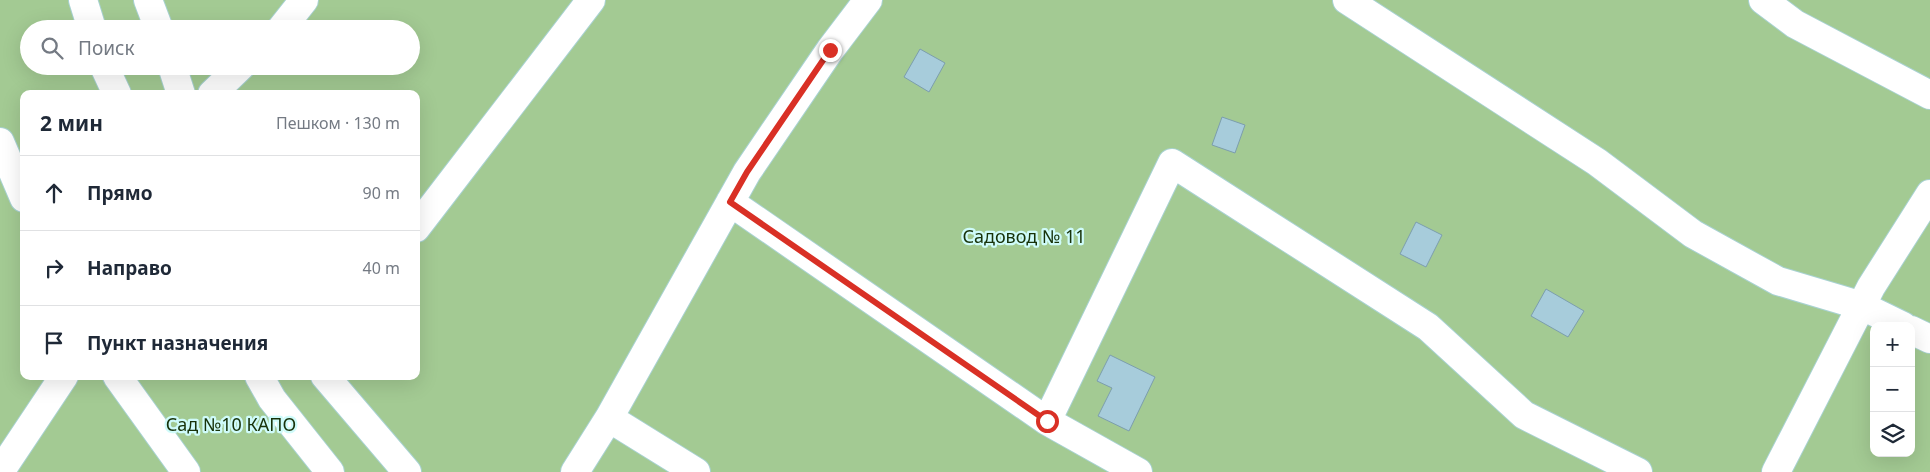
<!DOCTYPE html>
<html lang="ru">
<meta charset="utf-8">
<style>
:root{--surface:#fff;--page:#f2f2f3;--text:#1f2937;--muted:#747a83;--line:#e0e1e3}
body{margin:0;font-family:"Noto Sans",sans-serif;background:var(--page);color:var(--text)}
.controls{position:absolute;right:15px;bottom:15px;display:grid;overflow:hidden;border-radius:10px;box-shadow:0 5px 20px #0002}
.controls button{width:45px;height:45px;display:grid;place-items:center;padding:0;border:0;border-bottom:1px solid var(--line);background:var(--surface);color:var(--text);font:25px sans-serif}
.stop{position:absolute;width:15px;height:15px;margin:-11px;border:4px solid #d93025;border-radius:50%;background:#fff}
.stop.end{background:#d93025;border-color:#fff;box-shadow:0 1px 5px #0008}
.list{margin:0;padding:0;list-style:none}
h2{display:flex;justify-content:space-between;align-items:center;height:65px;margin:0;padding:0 20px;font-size:21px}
h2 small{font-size:16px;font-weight:400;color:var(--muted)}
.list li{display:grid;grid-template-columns:32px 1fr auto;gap:15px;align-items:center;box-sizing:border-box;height:75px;padding:0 20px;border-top:1px solid var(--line)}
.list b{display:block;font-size:19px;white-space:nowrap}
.list em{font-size:16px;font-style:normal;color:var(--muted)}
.icon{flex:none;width:28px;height:28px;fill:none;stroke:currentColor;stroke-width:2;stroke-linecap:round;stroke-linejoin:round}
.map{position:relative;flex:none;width:1930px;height:472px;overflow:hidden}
.search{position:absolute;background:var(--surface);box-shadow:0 5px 20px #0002;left:20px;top:20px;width:400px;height:55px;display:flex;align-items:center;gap:12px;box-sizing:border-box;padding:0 18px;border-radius:28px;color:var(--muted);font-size:19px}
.panel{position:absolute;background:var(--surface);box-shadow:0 5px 20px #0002;left:20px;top:90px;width:400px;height:290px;border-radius:10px}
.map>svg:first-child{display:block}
.green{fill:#a3ca93;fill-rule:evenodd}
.building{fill:#a7ccdb;stroke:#7c9ead}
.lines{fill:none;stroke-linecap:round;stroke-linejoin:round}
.minor-casing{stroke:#a8d2d2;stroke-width:30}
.minor{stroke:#fff;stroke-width:28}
.route{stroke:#d93025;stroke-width:6}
.labels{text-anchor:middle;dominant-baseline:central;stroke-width:4.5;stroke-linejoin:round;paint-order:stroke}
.park-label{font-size:18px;fill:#173209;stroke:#cffbfa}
</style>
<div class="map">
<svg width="1930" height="472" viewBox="0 0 1930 472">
<rect width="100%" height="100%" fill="#cffbfa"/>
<path class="green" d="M0 0H1930V472H0ZM29 29H411V66H29ZM24 94H416V376H24ZM1874 326H1911V453H1874Z"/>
<path class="building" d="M920 49 945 63 929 92 904 77Z
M1222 117 1245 125 1235 153 1212 145Z
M1416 222 1442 235 1426 267 1400 254Z
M1546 289 1584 311 1568 337 1531 316Z
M1110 355 1155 377 1129 431 1098 416 1112 388 1097 381Z"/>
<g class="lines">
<g class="minor-casing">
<path id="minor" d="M83 0 92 29
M148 0 159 29
M1347 0 1597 162 1693 234 1778 281 1862 306 1903 326
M1763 0 1795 24 1930 95
M281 29 304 0
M104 66 117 94
M172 66 181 94
M212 94 241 66
M0 142 24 198
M730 202 1047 421 1138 472
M416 228 591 0
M1911 330 1930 339
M117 376 186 472
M259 376 272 399 330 472
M325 376 407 472
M609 418 696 472
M1047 421 1172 163 1428 327 1524 415 1638 472
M0 472 64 376
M575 472 609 418 747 172 830 50 868 0
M1776 472 1871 287 1930 194"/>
</g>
<use href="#minor" class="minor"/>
</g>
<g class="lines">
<path class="route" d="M830 50 747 172 730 202 1047 421"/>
</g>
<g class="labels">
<g class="park-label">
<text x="1024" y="236">Садовод № 11</text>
<text x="231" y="424">Сад №10 КАПО</text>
</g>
</g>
</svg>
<div class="controls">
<button>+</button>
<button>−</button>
<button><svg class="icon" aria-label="layers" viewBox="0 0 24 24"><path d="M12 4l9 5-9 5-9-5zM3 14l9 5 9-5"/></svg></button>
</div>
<div class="stop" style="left:1047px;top:421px"></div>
<div class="stop end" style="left:830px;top:50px"></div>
<div class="search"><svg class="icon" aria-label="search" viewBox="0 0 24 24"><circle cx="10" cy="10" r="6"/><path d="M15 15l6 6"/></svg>Поиск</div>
<section class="panel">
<h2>2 мин<small>Пешком · 130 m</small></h2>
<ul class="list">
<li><svg class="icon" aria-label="ahead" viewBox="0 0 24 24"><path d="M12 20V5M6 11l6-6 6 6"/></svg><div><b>Прямо</b></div><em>90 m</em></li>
<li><svg class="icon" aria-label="right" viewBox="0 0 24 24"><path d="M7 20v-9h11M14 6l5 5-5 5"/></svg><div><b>Направо</b></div><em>40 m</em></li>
<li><svg class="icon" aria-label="arrive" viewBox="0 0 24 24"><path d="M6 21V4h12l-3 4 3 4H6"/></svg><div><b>Пункт назначения</b></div></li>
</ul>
</section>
</div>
